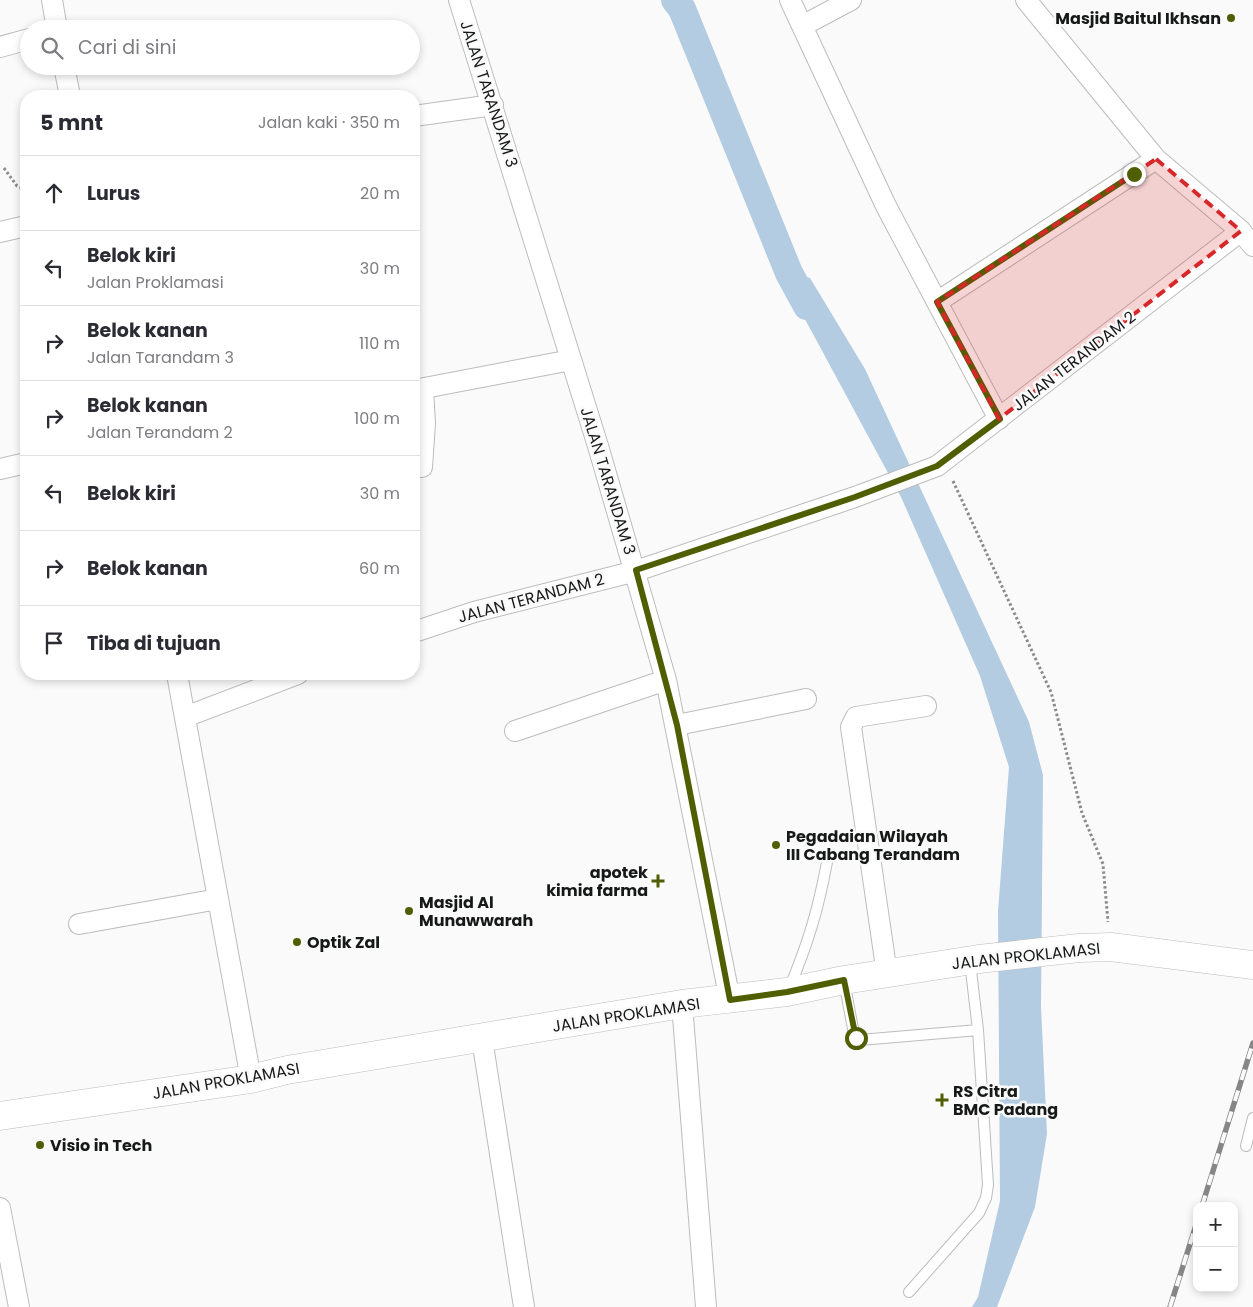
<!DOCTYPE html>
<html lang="id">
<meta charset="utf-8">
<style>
:root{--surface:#fff;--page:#f2f2f3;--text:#2b2b33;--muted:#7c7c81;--line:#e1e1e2}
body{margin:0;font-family:Poppins,sans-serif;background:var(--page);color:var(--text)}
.controls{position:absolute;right:15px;bottom:15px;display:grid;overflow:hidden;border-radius:10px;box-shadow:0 2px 8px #0003}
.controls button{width:45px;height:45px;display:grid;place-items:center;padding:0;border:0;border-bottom:1px solid var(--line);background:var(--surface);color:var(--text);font:25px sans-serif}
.stop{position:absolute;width:15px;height:15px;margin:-11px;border:4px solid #4f5e00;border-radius:50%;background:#fff}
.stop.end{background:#4f5e00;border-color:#fff;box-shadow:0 1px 5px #0008}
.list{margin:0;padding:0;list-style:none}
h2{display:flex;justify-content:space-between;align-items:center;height:65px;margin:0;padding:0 20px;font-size:21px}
h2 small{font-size:16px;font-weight:400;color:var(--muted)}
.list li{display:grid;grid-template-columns:32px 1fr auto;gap:15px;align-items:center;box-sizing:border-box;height:75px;padding:0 20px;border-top:1px solid var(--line)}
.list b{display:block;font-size:19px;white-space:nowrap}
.list p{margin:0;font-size:16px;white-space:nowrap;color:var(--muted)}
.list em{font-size:16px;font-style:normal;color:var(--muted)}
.icon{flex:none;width:28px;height:28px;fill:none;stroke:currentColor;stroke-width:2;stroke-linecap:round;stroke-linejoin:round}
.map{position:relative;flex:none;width:1253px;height:1307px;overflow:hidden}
.search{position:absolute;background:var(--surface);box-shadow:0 2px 8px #0003;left:20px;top:20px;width:400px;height:55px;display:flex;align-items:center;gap:12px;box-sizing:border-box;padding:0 18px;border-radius:28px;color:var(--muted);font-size:19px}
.panel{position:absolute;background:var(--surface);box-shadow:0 2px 8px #0003;left:20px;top:90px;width:400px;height:590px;border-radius:20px}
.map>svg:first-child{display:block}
.water{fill:#b3cce1}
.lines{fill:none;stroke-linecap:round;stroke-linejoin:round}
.canal{stroke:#b3cce1;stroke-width:28}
.service-casing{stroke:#bbbcbd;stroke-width:12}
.minor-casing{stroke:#bbbcbd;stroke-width:22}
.secondary-casing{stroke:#bbbcbd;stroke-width:29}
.path{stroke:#8a8a8b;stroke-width:3;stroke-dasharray:2.5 2.5;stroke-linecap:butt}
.service{stroke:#fff;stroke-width:10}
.minor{stroke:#fff;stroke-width:20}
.secondary{stroke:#fff;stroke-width:28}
.rail-casing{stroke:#868687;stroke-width:5.5}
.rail{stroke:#fafafb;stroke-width:4;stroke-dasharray:11;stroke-linecap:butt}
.route{stroke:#4f5e00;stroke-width:6}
.marked{fill:#d62828;fill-opacity:0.2;stroke:#d62828;stroke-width:4;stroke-dasharray:10 6;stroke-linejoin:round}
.poi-dot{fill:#4f5e00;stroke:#fafafb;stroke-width:2}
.labels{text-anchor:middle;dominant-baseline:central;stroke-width:5;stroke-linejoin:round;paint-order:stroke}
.poi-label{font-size:16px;font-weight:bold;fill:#171818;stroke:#fafafb;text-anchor:start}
.street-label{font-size:16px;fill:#171818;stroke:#fafafb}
</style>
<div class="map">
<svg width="1253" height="1307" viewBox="0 0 1253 1307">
<rect width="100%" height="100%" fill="#fafafb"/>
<path class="water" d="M789 273 810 278 865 369 1029 722 1043 775 1041 1007 1047 1134 1035 1207 997 1307H972L978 1297 1000 1201 998 911 1009 767 980 676 901 497 793 297Z"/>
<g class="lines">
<path class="canal" d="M675 0 682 9 789 273 807 306"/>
<g class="service-casing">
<path id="service" d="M970 962 978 1030
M844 981 854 1034 860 1040 978 1030 988 1185 986 1198 979 1213 909 1292
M789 989C808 943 818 911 827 862
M1246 1146 1253 1118"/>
</g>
<g class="minor-casing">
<path id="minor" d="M52 0 57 29
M459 0 598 446 666 680 730 1000
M790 0 886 206 999 419
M1026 0 1156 159 1241 231 1253 246
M802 26 851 0
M0 47 29 39
M64 66 70 96
M414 116 493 105
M0 232 26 226
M937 302 1156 159
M414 390 571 360
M422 467 425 423 423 389
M0 469 26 463
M414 632 474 612 636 571 855 497 937 466 1241 231
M177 674 251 1079
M185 717 298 674
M677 725 806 699
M515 731 666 680
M79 924 218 899
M887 974 851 727 856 717 926 706
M682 1004 706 1307
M482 1039 524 1307
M0 1208 19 1307"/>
</g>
<g class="secondary-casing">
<path id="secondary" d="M0 1116 251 1079 287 1070 682 1004 787 992 844 980 979 959 1079 948 1111 947 1253 965"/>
</g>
<path class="path" d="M4 168 17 186 26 190
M953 481 1051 692 1082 813 1103 864 1108 922"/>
<use href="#service" class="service"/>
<use href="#minor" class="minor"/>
<use href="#secondary" class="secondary"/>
<g class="rail-casing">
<path id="rail" d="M1202 1206 1253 1043
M1170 1307 1197 1222"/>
</g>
<use href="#rail" class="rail"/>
</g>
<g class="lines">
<path class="route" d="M856 1038 844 980 787 992 730 1000 677 725 636 570 855 497 937 466 1000 419 937 302 1134 174"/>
</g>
<path class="marked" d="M1156 159 1241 231 999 419 937 302Z"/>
<g class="poi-dot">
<circle cx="1231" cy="18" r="5"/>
<circle cx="776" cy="845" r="5"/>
<path d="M655.5 873.5h5v5h5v5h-5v5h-5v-5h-5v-5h5z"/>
<circle cx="409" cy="911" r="5"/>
<circle cx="297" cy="942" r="5"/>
<path d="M939.5 1092.5h5v5h5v5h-5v5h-5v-5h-5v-5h5z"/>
<circle cx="40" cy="1145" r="5"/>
</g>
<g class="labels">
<g class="poi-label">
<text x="1221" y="18" text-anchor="end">Masjid Baitul Ikhsan</text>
<text x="786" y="836">Pegadaian Wilayah<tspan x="786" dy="18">III Cabang Terandam</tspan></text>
<text x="648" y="872" text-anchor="end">apotek<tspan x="648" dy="18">kimia farma</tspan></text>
<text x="419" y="902">Masjid Al<tspan x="419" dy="18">Munawwarah</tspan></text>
<text x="307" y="942">Optik Zal</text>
<text x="953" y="1091">RS Citra<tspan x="953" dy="18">BMC Padang</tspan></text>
<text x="50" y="1145">Visio in Tech</text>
</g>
<g class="street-label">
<text transform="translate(489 94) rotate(72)">JALAN TARANDAM 3</text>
<text transform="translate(1074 361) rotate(-38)">JALAN TERANDAM 2</text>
<text transform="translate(608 481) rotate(73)">JALAN TARANDAM 3</text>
<text transform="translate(531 598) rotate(-15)">JALAN TERANDAM 2</text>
<text transform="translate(1026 956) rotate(-6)">JALAN PROKLAMASI</text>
<text transform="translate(626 1015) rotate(-9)">JALAN PROKLAMASI</text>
<text transform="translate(226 1081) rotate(-10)">JALAN PROKLAMASI</text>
</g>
</g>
</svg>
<div class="controls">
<button>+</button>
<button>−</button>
</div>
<div class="stop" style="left:856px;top:1038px"></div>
<div class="stop end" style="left:1134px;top:174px"></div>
<div class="search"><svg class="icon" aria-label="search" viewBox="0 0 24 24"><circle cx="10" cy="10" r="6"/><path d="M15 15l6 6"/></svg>Cari di sini</div>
<section class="panel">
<h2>5 mnt<small>Jalan kaki · 350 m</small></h2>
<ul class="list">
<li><svg class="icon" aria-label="ahead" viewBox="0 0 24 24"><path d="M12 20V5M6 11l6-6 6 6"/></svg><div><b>Lurus</b></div><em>20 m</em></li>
<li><svg class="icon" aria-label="left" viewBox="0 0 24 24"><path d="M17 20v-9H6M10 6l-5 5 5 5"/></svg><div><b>Belok kiri</b><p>Jalan Proklamasi</p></div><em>30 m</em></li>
<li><svg class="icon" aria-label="right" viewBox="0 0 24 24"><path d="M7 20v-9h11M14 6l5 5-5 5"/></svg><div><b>Belok kanan</b><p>Jalan Tarandam 3</p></div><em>110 m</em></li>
<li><svg class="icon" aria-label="right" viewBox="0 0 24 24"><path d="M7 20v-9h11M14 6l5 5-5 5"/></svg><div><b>Belok kanan</b><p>Jalan Terandam 2</p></div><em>100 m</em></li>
<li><svg class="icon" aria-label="left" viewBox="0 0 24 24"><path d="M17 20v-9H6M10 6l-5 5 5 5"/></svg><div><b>Belok kiri</b></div><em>30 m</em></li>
<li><svg class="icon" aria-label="right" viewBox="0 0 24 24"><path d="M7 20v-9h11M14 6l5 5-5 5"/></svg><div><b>Belok kanan</b></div><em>60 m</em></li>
<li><svg class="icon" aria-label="arrive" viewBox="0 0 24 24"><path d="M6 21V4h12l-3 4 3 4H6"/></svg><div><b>Tiba di tujuan</b></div></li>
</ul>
</section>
</div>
